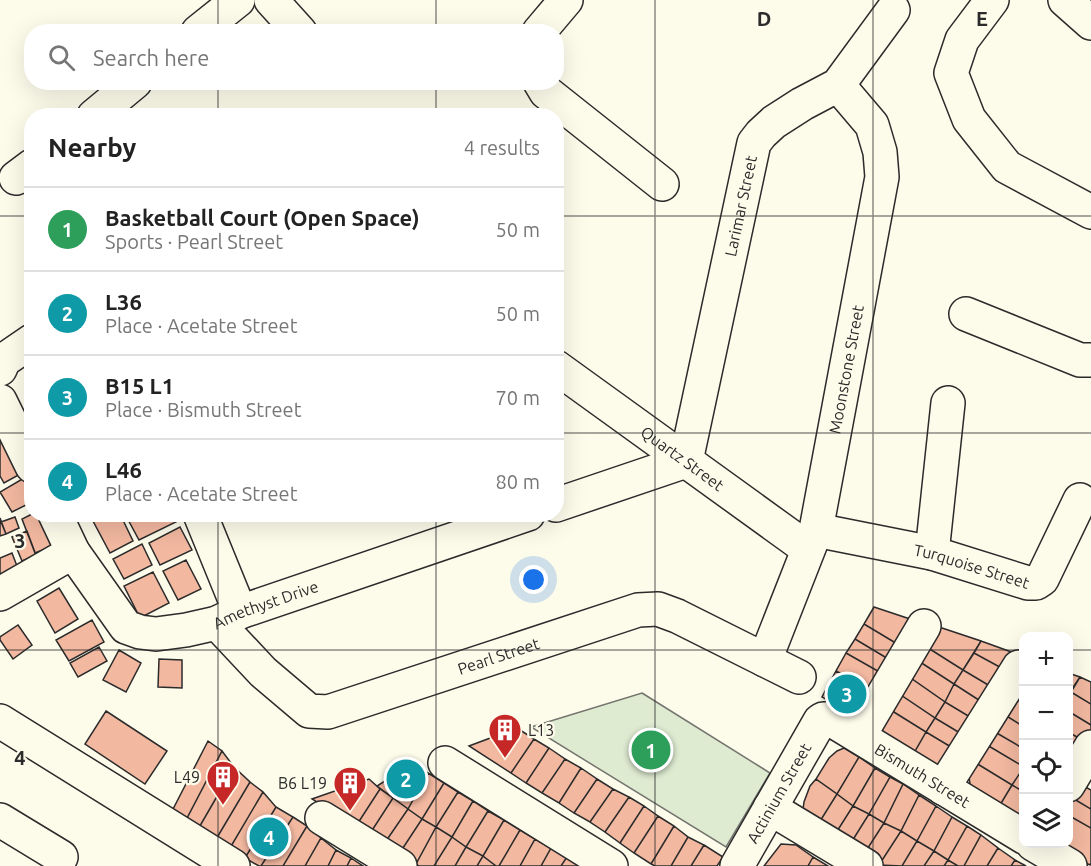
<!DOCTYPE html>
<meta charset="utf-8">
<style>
:root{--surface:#fff;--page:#f2f2f2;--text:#222;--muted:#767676;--line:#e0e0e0;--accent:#b45309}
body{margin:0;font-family:Ubuntu,sans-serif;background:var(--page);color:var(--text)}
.controls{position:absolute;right:18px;bottom:18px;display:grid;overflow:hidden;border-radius:12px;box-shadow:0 6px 24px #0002}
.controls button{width:54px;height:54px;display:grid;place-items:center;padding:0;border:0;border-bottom:2px solid var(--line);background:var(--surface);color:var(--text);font:30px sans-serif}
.you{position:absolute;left:534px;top:580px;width:21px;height:21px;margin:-15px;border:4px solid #fff;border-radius:50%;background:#1a73e8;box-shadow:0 0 0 9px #1a73e833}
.badge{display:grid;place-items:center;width:39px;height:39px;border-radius:50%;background:var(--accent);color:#fff;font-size:20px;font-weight:700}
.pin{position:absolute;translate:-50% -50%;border:3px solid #fff;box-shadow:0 2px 6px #0006}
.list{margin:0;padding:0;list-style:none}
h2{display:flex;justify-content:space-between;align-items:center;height:78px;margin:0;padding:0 24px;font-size:26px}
h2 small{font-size:20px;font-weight:400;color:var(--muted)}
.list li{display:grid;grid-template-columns:39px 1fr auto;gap:18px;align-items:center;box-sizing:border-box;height:84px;padding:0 24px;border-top:2px solid var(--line)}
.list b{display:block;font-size:22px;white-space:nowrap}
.list p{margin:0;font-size:20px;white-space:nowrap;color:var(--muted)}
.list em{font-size:20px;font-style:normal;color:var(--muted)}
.icon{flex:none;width:33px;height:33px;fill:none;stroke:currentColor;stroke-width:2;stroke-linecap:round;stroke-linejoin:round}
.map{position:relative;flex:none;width:1091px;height:866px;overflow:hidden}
.search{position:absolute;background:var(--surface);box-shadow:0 6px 24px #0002;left:24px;top:24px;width:540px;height:66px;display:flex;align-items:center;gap:15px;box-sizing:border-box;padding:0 21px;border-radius:24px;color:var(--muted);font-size:22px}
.panel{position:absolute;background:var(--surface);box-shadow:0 6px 24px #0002;left:24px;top:108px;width:540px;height:414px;border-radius:24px}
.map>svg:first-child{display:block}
.green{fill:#deebd1;stroke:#74746e;stroke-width:1.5}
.building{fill:#f2b8a0;stroke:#2b2b2b;stroke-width:1.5}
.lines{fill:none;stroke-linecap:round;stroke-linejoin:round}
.minor-casing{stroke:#2b2b2b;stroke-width:36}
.minor{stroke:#fdfbea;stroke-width:33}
.grid{fill:none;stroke:#2b2b2b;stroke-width:1.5;stroke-opacity:0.55}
.labels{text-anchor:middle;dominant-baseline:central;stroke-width:4.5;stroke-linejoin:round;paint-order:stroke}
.street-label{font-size:16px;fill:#2b2b2b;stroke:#fdfbea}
.poi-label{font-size:16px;fill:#2b2b2b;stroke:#fdfbea;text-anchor:end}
.grid-label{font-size:20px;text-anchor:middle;font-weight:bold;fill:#2b2b2b;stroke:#fdfbea;stroke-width:4.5;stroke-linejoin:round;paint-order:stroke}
</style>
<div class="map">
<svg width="1091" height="866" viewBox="0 0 1091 866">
<rect width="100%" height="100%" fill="#fdfbea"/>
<path class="green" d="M642 693 770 773 726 847 531 727Z"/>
<path class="building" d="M5 438 24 472 4 483 0 476V441Z
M24 478 32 491V502L12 512 0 492Z
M32 514H41L53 546 35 553 22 519Z
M105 514H120L133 541 110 553 93 521Z
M125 514H175L178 521 139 540Z
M15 517 19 528 6 534 1 522Z
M0 518 6 534 0 536Z
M180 527 192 550 160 565 149 543Z
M27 531 36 555 22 561 12 537Z
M142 544 152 565 124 579 113 559Z
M12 553 22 579 0 580V558Z
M186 560 201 589 178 600 163 571Z
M153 572 169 603 140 618 124 586Z
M59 588 78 619 55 633 37 601Z
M874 607 913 620 899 645 864 624Z
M92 620 104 642 69 661 56 640Z
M864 624 899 645 890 660 855 639Z
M18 625 32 645 13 659 0 640V637Z
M936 626 981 641 963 670 925 646Z
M855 639 890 660 883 674 846 653Z
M981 641 1017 654 1007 671 974 653Z
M925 646 963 670 954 684 917 660Z
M99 647 107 661 78 677 70 663Z
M119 650 141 663 126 692 103 680Z
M846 653 883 674 873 691 836 671Z
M974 653 1007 671 995 689 963 670Z
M159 659 182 660V688L158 687Z
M917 660 954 684 945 702 908 676Z
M963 670 995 689 985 704 954 684Z
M836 671 873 691 855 711 846 710 822 697Z
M1068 673 1080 677 1068 695Z
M908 676 945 702 935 718 898 693Z
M1080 677 1091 682V704L1071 692Z
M1024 683V704L1014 698Z
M954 684 985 704 975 720 945 702Z
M1071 692 1091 704V725L1068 711V695Z
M898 693 935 718 926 732 889 709Z
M1014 698 1024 704V727L1005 715Z
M945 702 975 720 965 736 935 718Z
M889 709 926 732 914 753 888 738 879 726Z
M106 711 167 751 145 784 85 744Z
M1068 711 1091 725V734L1086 742 1068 732Z
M1005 715 1024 727V749L995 732Z
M935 718 965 736 956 750 926 732Z
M517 728 534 739 511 773 469 746Z
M926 732 956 750 942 769 914 753Z
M995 732 1024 749V767L987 745Z
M1068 732 1086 742 1068 755Z
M534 739 549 748 526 783 511 773Z
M208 741 222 751 184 824 170 815Z
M987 745 1024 767 1012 785 976 763Z
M549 748 565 759 542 793 526 783Z
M844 748 859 757 837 794 816 779 829 758 837 751Z
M222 751 234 767 197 831 184 824Z
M859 757 875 768 853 806 837 794Z
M565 759 581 768 559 803 542 793Z
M413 763 428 773 408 809 377 786Z
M976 763 1012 785 1000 805 977 792 970 784 969 777Z
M234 767 250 782 215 841 197 831Z
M1024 767V792L1012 785Z
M581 768 597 779 574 813 559 803Z
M875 768 890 777 869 814 853 806Z
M428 773 444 783 422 819 408 809Z
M890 777 903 784 884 823 869 814Z
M369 779 380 789 356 826 312 799Z
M597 779 613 789 590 822 574 813Z
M816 779 837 794 817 826 802 817 804 802 810 786Z
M250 782 263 792 230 848 215 841Z
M444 783 458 792 436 827 422 819Z
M903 784 919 795 901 831 884 823Z
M1012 785 1024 792V819L1000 805Z
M1082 785 1091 790V809L1074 799Z
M380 789 393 798 369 835 356 826Z
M613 789 629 797 605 832 590 822Z
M263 792 276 807 245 858 230 848Z
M458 792 473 801 452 837 436 827Z
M837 794 853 806 834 836 817 826Z
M919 795 936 806 917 841 901 831Z
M629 797 644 806 620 843 605 832Z
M393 798 408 809 384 844 369 835Z
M1074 799 1091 809V828L1068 815V807Z
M473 801 488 811 466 847 452 837Z
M644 806 658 816 634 853 620 843Z
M853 806 869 814 849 846 834 836Z
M936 806 952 817 934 851 917 841Z
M276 807 293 817 261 866H259L245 858Z
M408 809 422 819 399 854 384 844Z
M488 811 504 820 483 856 466 847Z
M869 814 884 823 864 854 849 846Z
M1068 815 1091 828V863L1090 865 1068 854 1057 844H1068Z
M658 816 674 826 651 864 634 853Z
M293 817 307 826 283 866H261Z
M952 817 967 826 948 860 934 851Z
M422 819 436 827 416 864 399 854Z
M504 820 520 830 499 866H496L483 856Z
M884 823 901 831 879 865 864 854Z
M307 826 321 838 305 866H283Z
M674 826 688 837 671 866H655L651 864Z
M967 826 981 835 964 866H958L948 860Z
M436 827 452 837 434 866H419L416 864Z
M520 830 535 839 520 866H499Z
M901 831 917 841 902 866 879 865Z
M981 835 998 848 987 866H964Z
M452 837 466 847 455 866H434Z
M688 837 704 845 691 866H671Z
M321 838 336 850 328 866H305Z
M535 839 551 848 541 866H520Z
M917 841 934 851 924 866H902Z
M781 844 796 845 813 857 808 866H764Z
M704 845 723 857 717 866H691Z
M466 847 483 856 477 866H455Z
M551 848 567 857 561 866H541Z
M998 848 1015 860 1011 866H987Z
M336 850 351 858 347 866H328Z
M934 851 948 860 944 866H924Z
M483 856 496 866H477Z
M567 857 582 866H561Z
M813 857 828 866H808Z
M351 858 363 866H347Z
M948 860 958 866H944Z
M1015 860 1026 866H1011Z"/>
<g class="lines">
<g class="minor-casing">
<g id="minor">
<path d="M271 0 300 32"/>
<path d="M992 0 962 40 951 73 969 119 1007 167 1091 212"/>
<path d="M1065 0 1091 23"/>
<path d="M198 32 238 0"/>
<path d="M539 32 566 0"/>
<path d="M540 82 546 92 662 184"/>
<path d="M94 116 135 82"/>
<path d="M16 178 32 166"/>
<path d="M966 314 1080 360H1091"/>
<path id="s1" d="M556 367 808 549"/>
<path d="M0 369 4 360 32 341"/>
<path d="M0 401 32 466"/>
<path id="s2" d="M556 505 686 461 754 143 761 134 774 122 802 104 838 85 893 10"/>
<path id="s3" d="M55 514 73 552 126 627 140 632 156 634 186 630 217 623 240 612 528 514"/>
<path d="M200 514 240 612"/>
<path id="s4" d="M816 530 932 553 1028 583H1036L1042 579 1080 500"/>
<path d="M932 553 948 403"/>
<path d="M0 594 73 552"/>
<path id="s5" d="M217 623 263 672 309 711 328 712 638 610 658 609 677 616 799 677"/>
<path id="s6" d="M765 660 816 530 882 177 880 152 872 125 838 85"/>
<path d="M0 721 233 866"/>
<path d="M859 736 924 626"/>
<path d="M445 763 611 866"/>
<path d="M1068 785 1091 747"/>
<path d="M943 788 1019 667"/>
<path d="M770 808 866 866"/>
<path d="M322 818 400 866"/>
<path d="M0 820 61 857"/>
<path d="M1033 844 1070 866"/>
<path id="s7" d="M737 866 820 721 823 719H830L1024 837"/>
</g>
</g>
<use href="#minor" class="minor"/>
</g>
<path class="grid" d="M218 0V32M436 0V32M655 0V866M873 0V866M218 82V116M436 82V116M0 216H32M556 216H1091M0 433H32M556 433H1091M218 514V866M436 514V866M0 650H1024M1068 650H1091"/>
<defs>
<g id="building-pin" transform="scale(1.725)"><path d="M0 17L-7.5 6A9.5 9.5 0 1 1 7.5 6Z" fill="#c62828" stroke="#fdfbea"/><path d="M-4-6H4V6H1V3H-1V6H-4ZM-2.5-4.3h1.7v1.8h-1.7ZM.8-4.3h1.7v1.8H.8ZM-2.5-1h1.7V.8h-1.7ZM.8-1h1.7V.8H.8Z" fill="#fff"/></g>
</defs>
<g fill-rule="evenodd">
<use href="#building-pin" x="505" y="730"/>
<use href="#building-pin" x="223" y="777"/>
<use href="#building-pin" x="350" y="783"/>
</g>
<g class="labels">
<g class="street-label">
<text stroke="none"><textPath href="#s2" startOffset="398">Larimar Street</textPath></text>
<text stroke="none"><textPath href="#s6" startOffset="303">Moonstone Street</textPath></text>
<text stroke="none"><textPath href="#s1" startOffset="156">Quartz Street</textPath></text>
<text stroke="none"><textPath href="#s4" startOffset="160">Turquoise Street</textPath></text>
<text stroke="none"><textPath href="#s3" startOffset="279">Amethyst Drive</textPath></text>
<text stroke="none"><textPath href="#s5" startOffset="326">Pearl Street</textPath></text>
<text stroke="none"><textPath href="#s7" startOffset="286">Bismuth Street</textPath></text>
<text stroke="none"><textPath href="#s7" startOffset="84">Actinium Street</textPath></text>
</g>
<g class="poi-label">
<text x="528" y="730" text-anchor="start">L13</text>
<text x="200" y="777">L49</text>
<text x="327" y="783">B6 L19</text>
</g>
</g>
<g class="grid-label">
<text x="764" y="26">D</text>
<text x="982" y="26">E</text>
<text x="20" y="548">3</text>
<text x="20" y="765">4</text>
</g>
</svg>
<div class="controls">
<button>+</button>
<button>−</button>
<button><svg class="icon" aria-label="locate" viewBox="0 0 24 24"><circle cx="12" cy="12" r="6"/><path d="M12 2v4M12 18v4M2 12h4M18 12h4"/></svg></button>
<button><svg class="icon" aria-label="layers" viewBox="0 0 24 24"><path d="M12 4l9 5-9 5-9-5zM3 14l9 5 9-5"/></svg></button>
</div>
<div class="you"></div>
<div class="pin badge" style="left:651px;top:750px;background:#2e9e5b">1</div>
<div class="pin badge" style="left:406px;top:779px;background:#0f9aa8">2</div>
<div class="pin badge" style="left:847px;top:694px;background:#0f9aa8">3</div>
<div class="pin badge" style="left:269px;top:837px;background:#0f9aa8">4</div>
<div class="search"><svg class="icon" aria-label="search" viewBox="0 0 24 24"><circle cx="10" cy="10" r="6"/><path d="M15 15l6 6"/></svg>Search here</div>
<section class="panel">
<h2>Nearby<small>4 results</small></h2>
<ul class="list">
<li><span class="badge" style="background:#2e9e5b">1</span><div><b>Basketball Court (Open Space)</b><p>Sports · Pearl Street</p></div><em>50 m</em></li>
<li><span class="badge" style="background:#0f9aa8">2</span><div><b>L36</b><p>Place · Acetate Street</p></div><em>50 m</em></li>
<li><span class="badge" style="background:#0f9aa8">3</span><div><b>B15 L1</b><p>Place · Bismuth Street</p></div><em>70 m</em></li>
<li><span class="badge" style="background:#0f9aa8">4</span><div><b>L46</b><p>Place · Acetate Street</p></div><em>80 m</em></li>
</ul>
</section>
</div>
